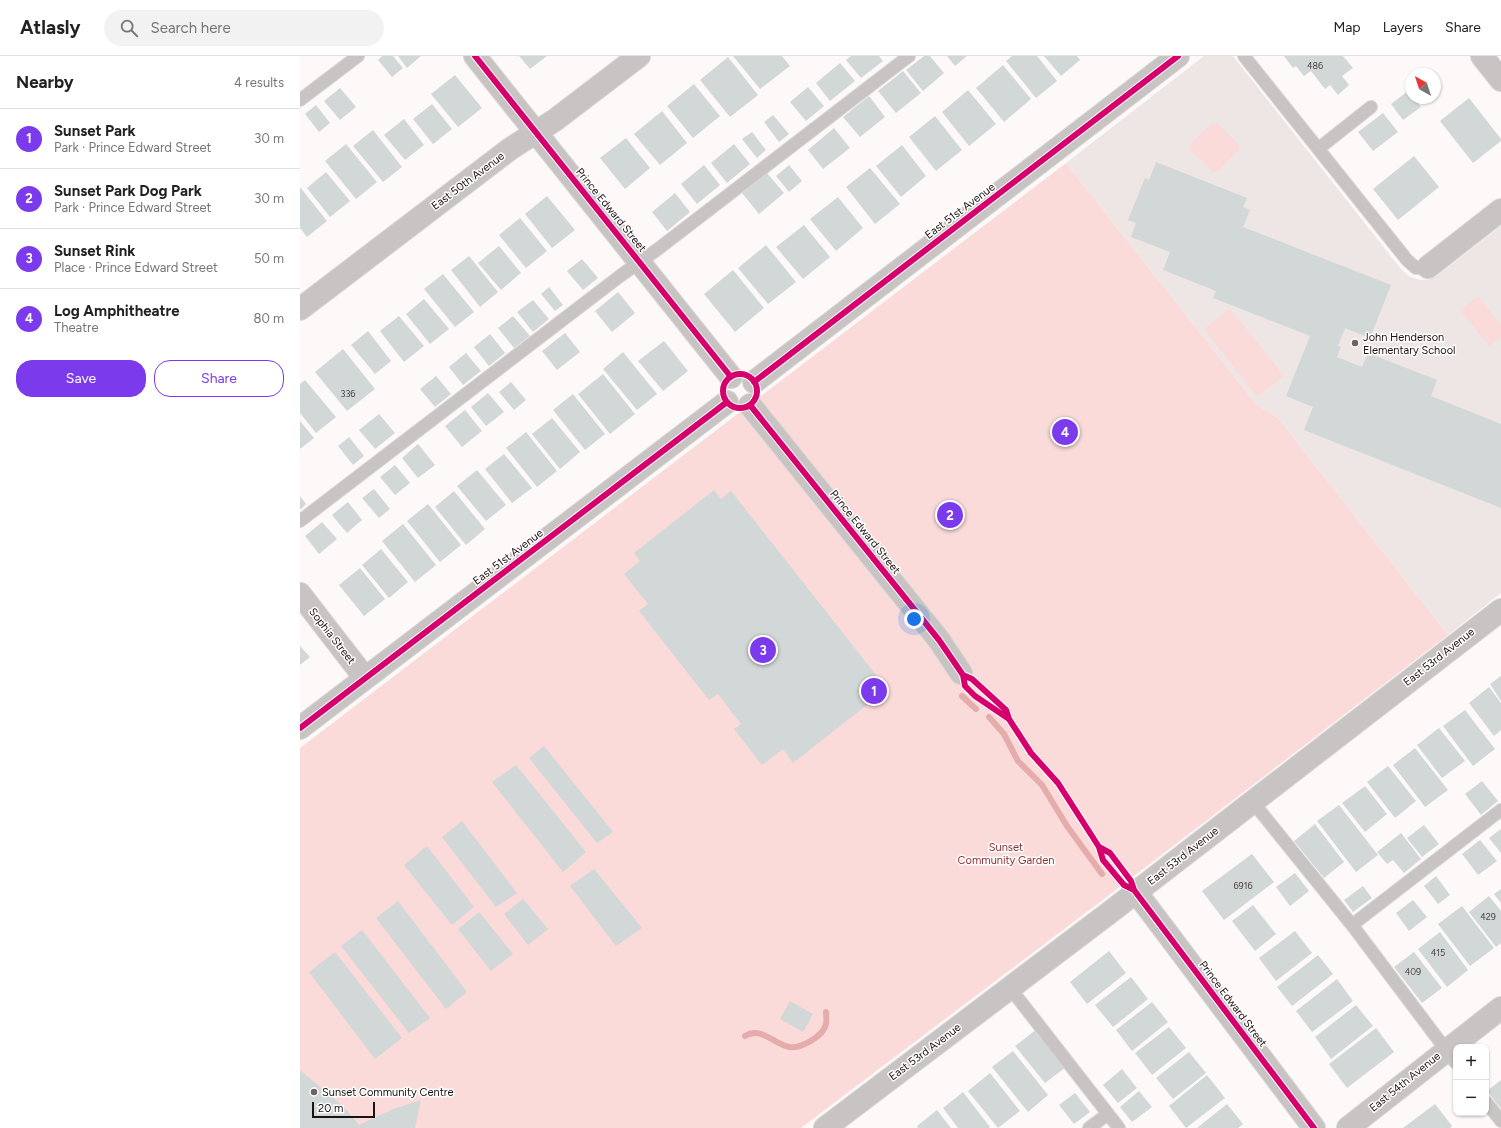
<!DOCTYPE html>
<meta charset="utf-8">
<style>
:root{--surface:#fff;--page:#f2f2f2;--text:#222;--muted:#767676;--line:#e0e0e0;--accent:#7c3aed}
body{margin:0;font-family:Figtree,sans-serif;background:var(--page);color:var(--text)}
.controls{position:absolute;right:12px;bottom:12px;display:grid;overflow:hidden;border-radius:8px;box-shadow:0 1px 3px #0004}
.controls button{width:36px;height:36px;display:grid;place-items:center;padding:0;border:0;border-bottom:1px solid var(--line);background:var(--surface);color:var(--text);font:20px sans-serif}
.compass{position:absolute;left:1105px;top:12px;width:36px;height:36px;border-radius:50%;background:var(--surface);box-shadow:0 1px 3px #0004;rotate:321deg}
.scale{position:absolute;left:12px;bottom:10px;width:63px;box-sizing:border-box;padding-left:4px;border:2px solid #1e1211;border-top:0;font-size:11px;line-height:14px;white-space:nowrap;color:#1e1211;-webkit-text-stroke:3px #fff;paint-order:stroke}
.you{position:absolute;left:614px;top:563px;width:14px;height:14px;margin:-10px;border:3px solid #fff;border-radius:50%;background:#1a73e8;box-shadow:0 0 0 6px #1a73e833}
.badge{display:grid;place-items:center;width:26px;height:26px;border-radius:50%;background:var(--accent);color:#fff;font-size:13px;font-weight:700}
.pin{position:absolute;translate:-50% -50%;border:2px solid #fff;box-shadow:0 1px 4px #0006}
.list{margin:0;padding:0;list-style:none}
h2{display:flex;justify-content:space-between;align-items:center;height:52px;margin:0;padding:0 16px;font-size:17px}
h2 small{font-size:13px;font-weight:400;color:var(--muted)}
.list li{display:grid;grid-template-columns:26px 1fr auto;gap:12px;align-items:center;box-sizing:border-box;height:60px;padding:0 16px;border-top:1px solid var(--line)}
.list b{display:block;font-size:15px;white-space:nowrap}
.list p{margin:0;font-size:13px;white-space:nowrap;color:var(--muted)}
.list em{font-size:13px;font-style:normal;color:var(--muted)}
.actions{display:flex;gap:8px;padding:12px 16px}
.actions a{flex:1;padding:9px 0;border:1px solid var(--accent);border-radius:16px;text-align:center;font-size:14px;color:var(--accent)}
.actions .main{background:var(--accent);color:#fff}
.icon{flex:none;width:22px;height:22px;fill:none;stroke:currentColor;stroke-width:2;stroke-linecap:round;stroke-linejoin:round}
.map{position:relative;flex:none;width:1201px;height:1072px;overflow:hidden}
header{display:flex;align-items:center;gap:24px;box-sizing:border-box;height:56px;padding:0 20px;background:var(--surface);border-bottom:1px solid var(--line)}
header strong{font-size:19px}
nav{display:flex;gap:22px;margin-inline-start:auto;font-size:14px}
.search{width:280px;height:36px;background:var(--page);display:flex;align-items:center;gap:10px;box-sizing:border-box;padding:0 14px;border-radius:22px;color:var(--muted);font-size:15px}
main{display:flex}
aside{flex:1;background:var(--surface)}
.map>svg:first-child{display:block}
.built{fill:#ede6e5}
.green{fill:#fadbda}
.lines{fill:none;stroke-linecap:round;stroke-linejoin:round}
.stream{stroke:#e4acaa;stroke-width:6}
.building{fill:#d2d7d7}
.service-casing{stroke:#d8d5d5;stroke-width:14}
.minor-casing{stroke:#d8d5d5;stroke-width:24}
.service{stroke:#c9c4c4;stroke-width:12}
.minor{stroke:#c9c4c4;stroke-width:22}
.cycleway-casing{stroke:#fff;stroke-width:8}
.cycleway{stroke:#d6006c;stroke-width:6}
.poi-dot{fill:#6c6362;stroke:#fff;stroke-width:1.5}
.labels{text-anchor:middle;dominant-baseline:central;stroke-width:3;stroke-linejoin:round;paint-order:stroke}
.number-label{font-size:9px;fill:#4b4342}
.street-label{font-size:11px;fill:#1e1211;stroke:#fff}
.poi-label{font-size:11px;fill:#1e1211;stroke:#fff;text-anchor:start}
.park-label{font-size:11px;fill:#8c2f32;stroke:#fff}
</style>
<header>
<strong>Atlasly</strong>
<div class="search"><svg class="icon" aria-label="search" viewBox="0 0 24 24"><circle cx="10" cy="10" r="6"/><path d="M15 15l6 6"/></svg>Search here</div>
<nav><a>Map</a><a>Layers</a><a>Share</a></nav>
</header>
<main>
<aside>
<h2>Nearby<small>4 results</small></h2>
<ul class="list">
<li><span class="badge">1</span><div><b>Sunset Park</b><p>Park · Prince Edward Street</p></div><em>30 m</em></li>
<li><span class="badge">2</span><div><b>Sunset Park Dog Park</b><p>Park · Prince Edward Street</p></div><em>30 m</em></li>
<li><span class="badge">3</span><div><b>Sunset Rink</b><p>Place · Prince Edward Street</p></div><em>50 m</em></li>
<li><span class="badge">4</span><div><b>Log Amphitheatre</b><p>Theatre</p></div><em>80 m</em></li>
</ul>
<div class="actions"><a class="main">Save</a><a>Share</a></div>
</aside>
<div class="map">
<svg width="1201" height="1072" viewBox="0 0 1201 1072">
<rect width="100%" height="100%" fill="#fdf9f9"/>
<path class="built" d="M904 0H933L1101 213 1110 221 1121 224 1130 223 1138 219 1201 170V537L1148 579 978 362 957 349 766 107Z"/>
<path class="green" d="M912 67H918L939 89V94L917 116H913L890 94V89Z
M766 107 957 349 978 362 1148 579 825 827 501 1072H0V692Z
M1178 240 1201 269V281L1189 290 1160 254Z
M930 252 984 320 957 341 904 273Z"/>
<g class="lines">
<path class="stream" d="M662 640 676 653
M689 661 704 678 718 705 742 729 767 770 802 818
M445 980C461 970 474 988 489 991 500 993 523 981 526 968 527 965 526 960 526 956"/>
</g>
<path class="building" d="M82 0H93L103 12 92 21 78 4Z
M98 0H121L107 12Z
M219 0H247L230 13Z
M433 0H482L490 10 460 33Z
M551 0H579L583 5 561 22 546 4Z
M624 0H630L644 17 623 35 606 14Z
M647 0H667L655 10Z
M712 0H737L757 25 736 42 706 5Z
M744 0H777L780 4 761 20Z
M984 0H1043L1053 12 1042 20 1049 29 1038 39 1030 29 1025 33 1011 15 1004 20 996 10 993 12Z
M428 1 458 39 430 61 400 24Z
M540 7 555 25 530 45 516 27Z
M703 9 731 43 704 66 676 32Z
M603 15 621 37 596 57 578 35Z
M155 19 182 52 158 71 131 38Z
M394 28 420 60 393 82 367 50Z
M508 31 524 50 506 65 490 46Z
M40 32 56 51 40 64 24 45Z
M668 34 696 68 669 90 642 56Z
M1108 35 1111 39V42H1114L1121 51 1103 64 1091 48Z
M569 40 585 61 560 81 543 61Z
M1169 42 1201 83V85L1173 107 1140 65Z
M132 48 152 73 133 88 113 63Z
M16 49 30 67 19 76 5 58Z
M362 55 387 87 360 109 334 78Z
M1083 57 1098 76 1073 95 1058 76Z
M473 59 489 78 479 86 464 66Z
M635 60 662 94 636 115 609 81Z
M104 63 124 89 105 104 84 79Z
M534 72 550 92 523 113 508 94Z
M73 74 102 111 83 126 53 90Z
M452 76 466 94 457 102 442 83Z
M326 82 350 112 325 133 300 102Z
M46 88 77 126 56 143 25 105Z
M434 88 450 108 427 127 411 107Z
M602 89 626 120 601 141 576 110Z
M1114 100 1139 131 1098 164 1073 133Z
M856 106 947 142 943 151 950 154 943 171 1091 229 1070 282 1045 272 1038 290 1041 291 1037 301 1062 311 1068 297 1137 324 1131 340 1201 368V452L1004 374 1013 351 986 340 1010 280 913 242 916 235 863 214 870 196 831 181 836 167 828 164 845 122 849 124Z
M404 109 420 129 397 148 381 128Z
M489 109 502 125 489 136 476 120Z
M570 112 600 148 575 168 546 131Z
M26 116 50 145 30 161 7 132Z
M467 117 484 137 459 158 442 137Z
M0 131 27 165 7 181 0 172Z
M375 137 390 156 367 175 352 156Z
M247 140 275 174 252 192 225 158Z
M538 141 563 172 536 195 510 163Z
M220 162 247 195 226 212 199 179Z
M504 169 530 201 503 223 476 191Z
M466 189 496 226 468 248 438 212Z
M199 190 221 217 201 234 178 207Z
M169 200 198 236 180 251 151 214Z
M282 203 298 222 283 234 267 215Z
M433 214 464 252 435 276 404 238Z
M143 218 174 256 155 271 124 233Z
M249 231 263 249 255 255 241 238Z
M318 236 335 257 312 276 295 255Z
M124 243 149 273 130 288 106 258Z
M233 244 249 263 233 276 217 256Z
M99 260 124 290 104 306 80 275Z
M213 260 230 280 214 292 198 272Z
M68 275 91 305 75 318 51 289Z
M265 277 280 296 257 314 242 295Z
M190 278 205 297 189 310 174 291Z
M364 285 388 315 363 335 338 305Z
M43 293 75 333 47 355 15 316Z
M323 296 357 338 337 354 303 313Z
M166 297 181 315 163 329 149 311Z
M303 318 335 358 310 378 278 338Z
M136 320 151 338 135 351 120 333Z
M5 324 36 361 16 377 0 357V328Z
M211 326 226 344 214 354 199 336Z
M188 337 204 356 186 370 171 351Z
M273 338 305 378 285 394 253 354Z
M165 354 182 375 162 391 145 370Z
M79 358 95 377 75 393 59 374Z
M252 362 280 396 260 413 232 378Z
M0 365 14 382 0 393Z
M226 376 257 415 237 431 206 392Z
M49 381 64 400 53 409 38 390Z
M118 388 135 409 118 422 102 402Z
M204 398 232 432 212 447 185 413Z
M95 409 110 427 95 439 80 421Z
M177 414 206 449 186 465 157 430Z
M74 433 90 453 79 462 62 442Z
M414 434 421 443 431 435 587 633 493 707 483 693 462 709 434 673 441 668 418 638 409 644 339 555 348 548 324 518 340 505 334 497Z
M154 435 185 473 166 489 135 451Z
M0 440 6 448 0 454Z
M48 446 62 464 47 477 32 459Z
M128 448 161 489 140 506 107 465Z
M22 466 37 483 19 498 5 480Z
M103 468 136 509 115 526 82 485Z
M81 493 108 526 89 542 62 509Z
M60 512 85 543 64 560 39 529Z
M0 590 10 601 0 609Z
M1201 620V645L1190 628Z
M1189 631 1201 647V674L1194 680 1169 647Z
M1165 654 1195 693 1173 710 1143 670Z
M1139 672 1165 705 1142 722 1117 689Z
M244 690 313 776 297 787 229 702Z
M1115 692 1148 734 1125 751 1093 709Z
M216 709 286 796 263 816 192 726Z
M1088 710 1116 745 1095 762 1067 726Z
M1182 725 1198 745 1181 759 1165 738Z
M1065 730 1087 758 1065 776 1042 747Z
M1039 749 1078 799 1056 816 1017 765Z
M162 765 217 837 196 851 142 781Z
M1015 768 1044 806 1024 822 994 785Z
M1124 769 1139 788 1122 801 1107 782Z
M1201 773V797L1189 782Z
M1101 777 1121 803 1104 817 1093 804 1087 808 1077 796Z
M1180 784 1197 805 1178 819 1162 798Z
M127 790 174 851 152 869 104 809Z
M952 798 974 826 924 864 902 835Z
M294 813 342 872 316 890 270 830Z
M995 817 1009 835 990 850 976 831Z
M1136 820 1150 839 1138 848 1124 830Z
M1063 830 1072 842 1053 856 1044 844Z
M1201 833V847L1194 838Z
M1189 840 1201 855V887L1196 891 1169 856Z
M223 843 248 873 228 889 204 858Z
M1113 844 1127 861 1109 875 1096 857Z
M98 845 167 936 146 953 76 862Z
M953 849 976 878 955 895 932 865Z
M1162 850 1194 892 1170 910 1138 868Z
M179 856 213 898 191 915 158 873Z
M62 874 130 962 109 977 41 890Z
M995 875 1012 897 976 925 959 902Z
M1140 876 1168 914 1147 931 1118 893Z
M809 895 826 917 787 948 770 926Z
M35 896 102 982 75 1003 9 916Z
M1114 896 1142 932 1122 947 1094 911Z
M1018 899 1033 918 992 950 977 931Z
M831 921 848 943 813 971 795 949Z
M1037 923 1053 945 1012 976 996 955Z
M490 945 513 958 503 976 480 963Z
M852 946 868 966 832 995 816 974Z
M1056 949 1073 970 1031 1003 1015 981Z
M869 971 886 992 852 1019 835 997Z
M1076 972 1094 996 1047 1032 1029 1008Z
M737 973 766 1011 745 1027 715 990Z
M713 995 748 1039 728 1056 692 1011Z
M889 996 906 1017 873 1043 856 1022Z
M822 1013 837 1032 818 1047 803 1029Z
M0 1014 43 1050 59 1069 93 1053 121 1044 115 1072H0Z
M690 1017 720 1055 698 1072 668 1035Z
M907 1019 925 1042 886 1072 869 1050Z
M1201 1024V1053L1187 1035Z
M839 1035 852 1051 832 1066 820 1051Z
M663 1036 690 1071 689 1072H658L643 1052Z
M775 1037 790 1056 774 1068 759 1049Z
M927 1048 943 1068 938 1072H897Z
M1135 1048 1152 1070 1150 1072H1103Z
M637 1054 651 1072H618L617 1070Z"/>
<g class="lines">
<g class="service-casing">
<path id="service" d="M944 0 1107 204 1116 212 1128 211
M0 44 58 0
M1018 93 1071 51
M0 465 320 220 358 193 609 0
M952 745 1052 869 1156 1007
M1052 869 1201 754
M710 932 819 1072
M1186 1046 1201 1065
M789 1072 808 1058"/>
</g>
<g class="minor-casing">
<path id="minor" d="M175 0 431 321
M1182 0 1201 24
M1128 211 1201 154
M0 253 210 93 255 64 339 0
M454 326 878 0
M450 349 639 584 661 617
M0 538 65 622
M0 672 427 346
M836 836 1014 1072
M525 1072 809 857 1201 554
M1048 1072 1201 952"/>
</g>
<use href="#service" class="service"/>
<use href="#minor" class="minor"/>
<g class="cycleway-casing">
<path id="cycleway" d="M175 0 431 321
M423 335a17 17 0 1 1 34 0a17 17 0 1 1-34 0Z
M454 326 878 0
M450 349 639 584 663 619 665 630 675 640 709 663
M663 619 672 623 706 654 709 663 731 697 758 727 799 791 803 804 824 829 834 834
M0 672 427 346
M799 791 810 797 831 825 834 834 1014 1072"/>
</g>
<use href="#cycleway" class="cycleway"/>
</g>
<g class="poi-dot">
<circle cx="1055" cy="287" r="4"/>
<circle cx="14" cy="1036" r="4"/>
</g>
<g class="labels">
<g class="number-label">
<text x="1015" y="9">486</text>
<text x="48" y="337">336</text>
<text x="943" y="829">6916</text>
<text x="1188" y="860">429</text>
<text x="1138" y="896">415</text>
<text x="1113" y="915">409</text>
</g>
<g class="street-label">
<text transform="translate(168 125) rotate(-37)">East 50th Avenue</text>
<text transform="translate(311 154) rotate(51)">Prince Edward Street</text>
<text transform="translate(660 155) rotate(-37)">East 51st Avenue</text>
<text transform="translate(565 476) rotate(51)">Prince Edward Street</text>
<text transform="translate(208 501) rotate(-37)">East 51st Avenue</text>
<text transform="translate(32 580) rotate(52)">Sophia Street</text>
<text transform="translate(1139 601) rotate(-38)">East 53rd Avenue</text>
<text transform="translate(883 800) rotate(-38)">East 53rd Avenue</text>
<text transform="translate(933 948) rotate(53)">Prince Edward Street</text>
<text transform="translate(625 996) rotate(-37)">East 53rd Avenue</text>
<text transform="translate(1105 1026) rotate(-39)">East 54th Avenue</text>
</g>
<g class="poi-label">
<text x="1063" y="281">John Henderson<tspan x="1063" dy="13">Elementary School</tspan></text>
<text x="22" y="1036">Sunset Community Centre</text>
</g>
<g class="park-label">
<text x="706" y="791">Sunset<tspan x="706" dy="13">Community Garden</tspan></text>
</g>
</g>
</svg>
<div class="controls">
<button>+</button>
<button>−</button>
</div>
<svg class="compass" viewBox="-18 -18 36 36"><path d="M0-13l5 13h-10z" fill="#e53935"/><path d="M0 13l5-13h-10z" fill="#767676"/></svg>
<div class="scale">20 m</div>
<div class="you"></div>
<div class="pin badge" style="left:574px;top:635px">1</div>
<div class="pin badge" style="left:650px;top:459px">2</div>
<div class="pin badge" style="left:463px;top:594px">3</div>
<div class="pin badge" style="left:765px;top:376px">4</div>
</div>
</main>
